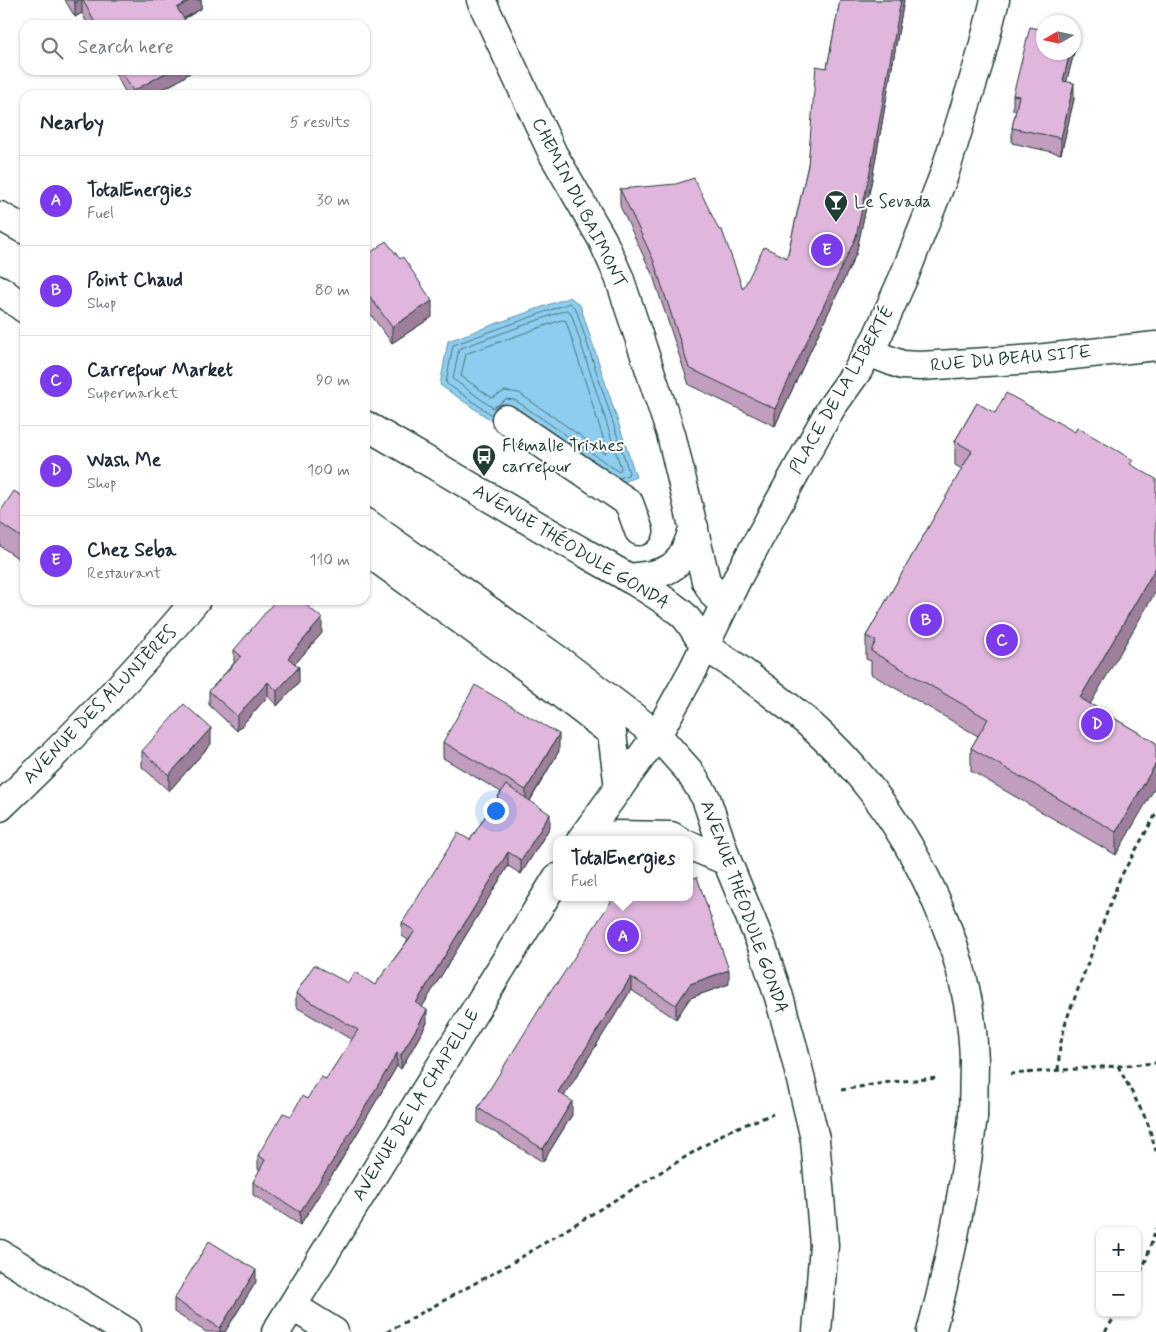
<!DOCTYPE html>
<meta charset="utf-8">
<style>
:root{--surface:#fff;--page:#f6f6f7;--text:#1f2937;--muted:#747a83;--line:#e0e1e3;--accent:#7c3aed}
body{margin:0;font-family:Mynerve,sans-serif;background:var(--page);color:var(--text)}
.controls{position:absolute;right:15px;bottom:15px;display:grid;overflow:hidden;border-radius:10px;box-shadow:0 1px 4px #0004}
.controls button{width:45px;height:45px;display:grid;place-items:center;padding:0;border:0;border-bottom:1px solid var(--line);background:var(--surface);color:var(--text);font:25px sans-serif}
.compass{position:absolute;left:1036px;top:15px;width:45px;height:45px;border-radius:50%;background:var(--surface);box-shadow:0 1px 4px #0004;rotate:261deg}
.you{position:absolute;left:495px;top:810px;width:18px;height:18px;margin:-12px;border:4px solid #fff;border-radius:50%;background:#1a73e8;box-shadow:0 0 0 8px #1a73e833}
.badge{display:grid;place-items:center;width:32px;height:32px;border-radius:50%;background:var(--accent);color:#fff;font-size:16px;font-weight:700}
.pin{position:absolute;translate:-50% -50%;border:2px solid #fff;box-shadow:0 1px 5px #0006}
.popup{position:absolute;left:553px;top:836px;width:140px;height:65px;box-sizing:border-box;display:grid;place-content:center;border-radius:10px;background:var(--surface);filter:drop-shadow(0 1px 4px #0005);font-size:16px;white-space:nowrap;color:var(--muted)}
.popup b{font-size:19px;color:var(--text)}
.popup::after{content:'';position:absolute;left:50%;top:100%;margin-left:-10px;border:10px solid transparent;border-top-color:var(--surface)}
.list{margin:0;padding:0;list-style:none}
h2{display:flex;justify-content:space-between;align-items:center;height:65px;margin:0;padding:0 20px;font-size:21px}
h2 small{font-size:16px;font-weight:400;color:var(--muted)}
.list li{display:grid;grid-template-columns:32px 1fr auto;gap:15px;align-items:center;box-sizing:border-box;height:90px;padding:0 20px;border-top:1px solid var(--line)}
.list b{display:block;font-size:19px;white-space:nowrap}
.list p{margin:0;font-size:16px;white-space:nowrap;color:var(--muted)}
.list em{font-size:16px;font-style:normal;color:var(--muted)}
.icon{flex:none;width:28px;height:28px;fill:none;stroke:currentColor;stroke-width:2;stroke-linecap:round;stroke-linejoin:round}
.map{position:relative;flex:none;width:1156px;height:1332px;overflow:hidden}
.search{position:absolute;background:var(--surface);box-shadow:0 1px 4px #0004;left:20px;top:20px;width:350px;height:55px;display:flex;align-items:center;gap:12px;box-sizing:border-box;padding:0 18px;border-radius:15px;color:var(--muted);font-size:19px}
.panel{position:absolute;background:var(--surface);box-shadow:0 1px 4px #0004;left:20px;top:90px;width:350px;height:515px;border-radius:15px}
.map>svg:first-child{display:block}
.water{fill:#8ecdef;stroke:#6293a4}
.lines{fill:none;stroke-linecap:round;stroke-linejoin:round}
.shore{stroke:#4b777f;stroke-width:1}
.minor-casing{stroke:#1f3d34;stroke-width:31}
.major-casing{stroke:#1f3d34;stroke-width:31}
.path{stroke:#1f3d34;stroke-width:3;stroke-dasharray:5 4;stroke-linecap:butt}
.minor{stroke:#fff;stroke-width:28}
.major{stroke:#fff;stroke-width:28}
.major-bridge-casing{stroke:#1f3d34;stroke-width:31;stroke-linecap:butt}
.major-bridge{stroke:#fff;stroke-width:28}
.wall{fill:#c19dbe;stroke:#1f3d34}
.shaded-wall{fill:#9d7f9b;stroke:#1f3d34}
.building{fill:#e0b6dd;stroke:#1f3d34}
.labels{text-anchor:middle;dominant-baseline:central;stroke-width:4;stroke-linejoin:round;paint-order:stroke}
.poi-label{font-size:18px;fill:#1f3d34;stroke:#fff;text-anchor:start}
.street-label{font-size:18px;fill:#1f3d34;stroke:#fff}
</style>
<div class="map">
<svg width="1156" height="1332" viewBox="0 0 1156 1332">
<rect width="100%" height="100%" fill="#fff"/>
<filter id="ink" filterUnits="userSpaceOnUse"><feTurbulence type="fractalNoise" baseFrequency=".02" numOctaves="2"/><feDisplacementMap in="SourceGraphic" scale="10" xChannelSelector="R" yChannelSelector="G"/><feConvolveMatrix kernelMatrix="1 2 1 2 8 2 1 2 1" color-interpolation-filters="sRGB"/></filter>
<g filter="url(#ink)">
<path class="water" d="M570 297 580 305 636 477 616 485 495 423 440 385 448 341Z"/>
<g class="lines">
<path class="shore" d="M567 310 571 313 621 468 619 472 515 400 506 399 493 408 453 379 459 349Z
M562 320 566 321 607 450 605 453 519 393 505 391 492 398 461 376 466 354Z
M492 415 446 383 453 345 570 303 576 309 629 472 628 475 619 478"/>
<g class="minor-casing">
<path id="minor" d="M481 0 553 154 602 239 619 277 671 434 706 581 715 596 726 602
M868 352 902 365 920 366 1036 359 1156 346
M506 419 629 503 639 531
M628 578C671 574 681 569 694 527
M0 807C69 741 136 673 196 600
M581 840 657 735 693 670 739 575 831 408 858 370 877 337 905 274 944 175 980 59 995 0
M603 840 617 835 671 836 678 840
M689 845 727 861
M0 1254 127 1332
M292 1306 334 1332
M276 1332 557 878"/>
</g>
<g class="major-casing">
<path id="major" d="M0 216 25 230
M0 290 25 309
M365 425C431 463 496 501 562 540 600 562 645 585 680 612 692 621 696 636 705 645 713 653 724 658 732 664 760 685 790 706 816 730 904 809 971 942 974 1061
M365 522 561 662 657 735 689 771 706 798 727 861 762 946 779 997 794 1051
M365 550 530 670 612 733 619 788
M815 1139 824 1245 817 1332
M931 1332C951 1261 964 1190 973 1117"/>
</g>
<path class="path" d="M1118 1066 1147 1121 1156 1151
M1058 1070 1060 1046 1066 1021 1120 878 1156 814
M1010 1074 1156 1063
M841 1090 890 1082 938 1078
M1137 1280 1146 1260 1156 1228
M387 1332 515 1261 728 1131 773 1114
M1105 1332 1117 1313"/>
<use href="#minor" class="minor"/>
<use href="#major" class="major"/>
<g class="major-bridge-casing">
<path id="major-bridge" d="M794 1051 815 1139
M973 1117 974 1061"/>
</g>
<use href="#major-bridge" class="major-bridge"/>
</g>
<path class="wall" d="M65 0H201V9L184 19 188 25H88L82 13 75 17Z
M840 0H904L872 179 856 254 775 426 689 385 653 276 620 206V189L743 289 787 258 808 165 827 68Z
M1074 53 1066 81 1074 99 1061 154 1012 143V128L1016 110H1013V95Z
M113 70H194L178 81 152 95H127Z
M365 257 432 317 392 343 365 307Z
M977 403 1090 704 1156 743 1116 855 971 771V748L978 736 871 674V661L866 659V636L962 469 955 465V441Z
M25 498V563L0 546V512Z
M322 633 295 664 299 682 277 706 268 696 237 731 209 705V691L234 663V650Z
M443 742 559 751 530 801 550 827 521 874 508 866 422 1007 427 1023 401 1069 397 1066 339 1164 300 1225 253 1195V1182L260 1170 258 1169V1155L291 1116 326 1079 352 1040 296 1007V993L348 983 375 985 408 940 402 936V923L470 840 501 792 443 758Z
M211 744 169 791 142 767V751Z
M634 899 729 984 690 998 676 1019 631 990 564 1096 572 1115 543 1162 478 1122V1108L556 985Z
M256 1282 225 1332H206L174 1312V1299Z"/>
<path class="shaded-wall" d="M79 0H82V13L75 17V3Z
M191 0H201V9L177 22V8Z
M901 0H904L872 179 856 254 775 426V409Z
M1074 38V53L1063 96V81L1070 52H1074Z
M171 70H194L178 81 152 95H133V91Z
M1074 83V99L1061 154V138Z
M432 301V317L392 343V327Z
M1156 567V591L1080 722V698Z
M322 618V633L288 672V658Z
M299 667V682L277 706V691Z
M268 682V696L237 731V716Z
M211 728V744L169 791V775Z
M559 734V751L526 807V790Z
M1156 763V786L1116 855V832Z
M550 814V827L521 874V860Z
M508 852V866L416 1017V1003Z
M729 970V984L690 998 676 1019V1005L690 984Z
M631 977V990L558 1106V1092Z
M427 1010V1023L401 1069V1055Z
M397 1053V1066L339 1164 300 1225V1212Z
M572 1101V1115L543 1162V1149Z
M256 1270V1282L225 1332H220V1328Z"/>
<path class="building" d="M73 0H79L75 3Z
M83 0H191L177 8 188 25H96Z
M840 0H901L872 162 856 237 775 409 689 368 653 259 620 189 676 184 694 178 719 230H722L743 289 764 247 787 258 808 165 816 66 827 68Z
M1030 27 1044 30V52H1070L1063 81 1074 83 1061 138 1012 128 1019 96 1013 95Z
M121 70H171L133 91Z
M386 241 400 259 403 257 432 301 392 327 365 290V257Z
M1006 393 1075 432 1077 427 1133 460 1130 464 1156 479V567L1080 698 1156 743V763L1116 832 971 748 988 719 871 651 876 641 866 636 972 451 955 441 977 403 995 413Z
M14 491 25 498V540L0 523V512Z
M276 600H300L322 618 288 658 299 667 277 691 268 682 237 716 209 691 241 656 234 650Z
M475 685 559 734 526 790 443 742Z
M184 704 211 728 169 775 142 751Z
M506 785 550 814 521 860 508 852 416 1003 427 1010 401 1055 397 1053 339 1151 300 1212 253 1182 265 1160 258 1155 283 1113 291 1116 302 1096 307 1099 321 1077 326 1079 358 1030 296 993 314 965 348 983 355 972 375 985 415 931 402 923 458 833 470 840Z
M697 877 729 970 690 984 676 1005 631 977 558 1092 572 1101 543 1149 478 1108 555 984 556 985 614 897H633L634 899 640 897H689V880Z
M209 1241 256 1270 220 1328 174 1299Z"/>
</g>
<defs>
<g id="bar-pin" transform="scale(1.25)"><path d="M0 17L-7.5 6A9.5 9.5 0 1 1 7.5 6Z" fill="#1f3d34" stroke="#fff"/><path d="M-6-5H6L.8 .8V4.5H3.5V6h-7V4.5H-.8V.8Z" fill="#fff"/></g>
<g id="bus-pin" transform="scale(1.25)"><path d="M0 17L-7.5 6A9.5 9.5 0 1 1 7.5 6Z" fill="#1f3d34" stroke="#fff"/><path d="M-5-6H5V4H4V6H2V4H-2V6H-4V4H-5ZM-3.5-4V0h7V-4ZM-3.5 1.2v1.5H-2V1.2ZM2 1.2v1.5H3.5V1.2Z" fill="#fff"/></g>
</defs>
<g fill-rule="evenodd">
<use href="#bar-pin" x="836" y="202"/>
<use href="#bus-pin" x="484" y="456"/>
</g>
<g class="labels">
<g class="poi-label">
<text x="854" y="202">Le Sevada</text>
<text x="502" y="446">Flémalle Trixhes<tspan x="502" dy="21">carrefour</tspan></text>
</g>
<g class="street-label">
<text transform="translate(579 203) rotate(63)">CHEMIN DU BAIMONT</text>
<text transform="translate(1011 359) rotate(-5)">RUE DU BEAU SITE</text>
<text transform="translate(842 390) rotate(-60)">PLACE DE LA LIBERTÉ</text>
<text transform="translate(571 547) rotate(31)">AVENUE THÉODULE GONDA</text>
<text transform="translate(100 705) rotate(-46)">AVENUE DES ALUNIÈRES</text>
<text transform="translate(744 907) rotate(70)">AVENUE THÉODULE GONDA</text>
<text transform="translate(416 1105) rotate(-58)">AVENUE DE LA CHAPELLE</text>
</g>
</g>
</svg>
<div class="controls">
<button>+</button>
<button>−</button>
</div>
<svg class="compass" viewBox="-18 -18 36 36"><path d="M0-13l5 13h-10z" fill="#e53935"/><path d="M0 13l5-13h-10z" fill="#747a83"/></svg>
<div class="you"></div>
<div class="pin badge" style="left:623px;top:936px">A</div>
<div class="popup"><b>TotalEnergies</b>Fuel</div>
<div class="pin badge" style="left:926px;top:620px">B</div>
<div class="pin badge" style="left:1002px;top:640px">C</div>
<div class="pin badge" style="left:1097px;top:724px">D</div>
<div class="pin badge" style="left:827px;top:250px">E</div>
<div class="search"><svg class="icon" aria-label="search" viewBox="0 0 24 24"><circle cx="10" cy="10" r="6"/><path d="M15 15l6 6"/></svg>Search here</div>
<section class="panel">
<h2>Nearby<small>5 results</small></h2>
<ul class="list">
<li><span class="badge">A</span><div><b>TotalEnergies</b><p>Fuel</p></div><em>30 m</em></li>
<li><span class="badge">B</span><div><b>Point Chaud</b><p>Shop</p></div><em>80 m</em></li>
<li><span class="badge">C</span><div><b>Carrefour Market</b><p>Supermarket</p></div><em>90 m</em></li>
<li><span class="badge">D</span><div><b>Wash Me</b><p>Shop</p></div><em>100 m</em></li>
<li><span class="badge">E</span><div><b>Chez Seba</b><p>Restaurant</p></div><em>110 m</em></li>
</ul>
</section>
</div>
